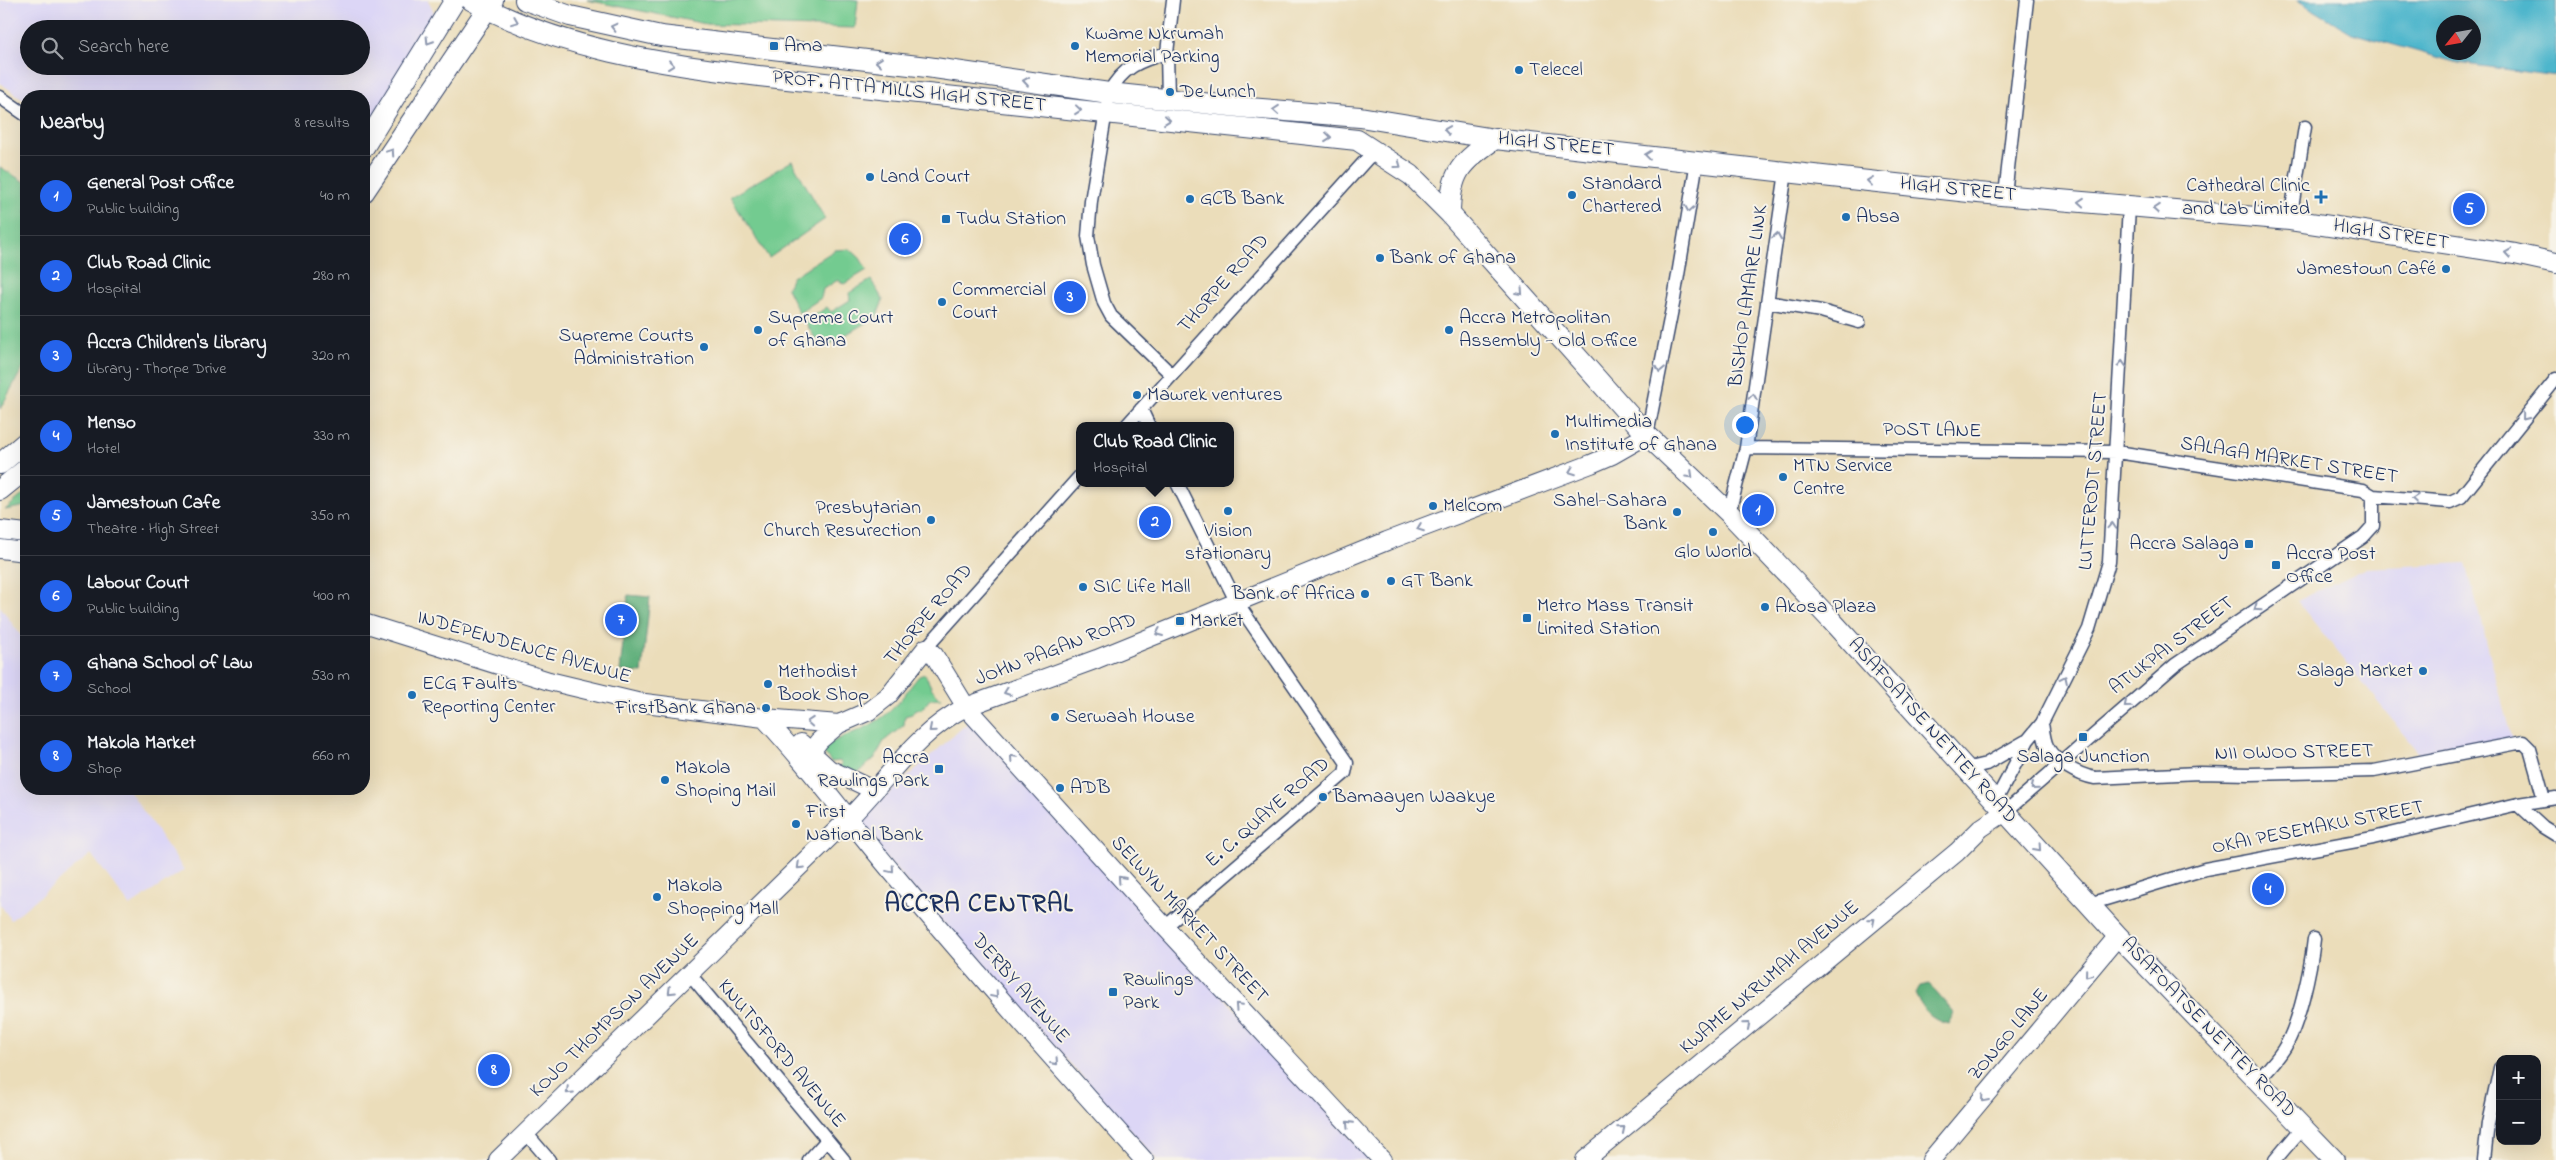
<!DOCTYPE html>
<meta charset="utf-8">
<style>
:root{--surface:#171b24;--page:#242831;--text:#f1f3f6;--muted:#9ea1a6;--line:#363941;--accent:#2563eb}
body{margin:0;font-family:"Indie Flower",sans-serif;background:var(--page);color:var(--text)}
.controls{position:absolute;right:15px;bottom:15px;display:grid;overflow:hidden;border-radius:10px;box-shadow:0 5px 20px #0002}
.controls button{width:45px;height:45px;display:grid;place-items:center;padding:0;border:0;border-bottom:1px solid var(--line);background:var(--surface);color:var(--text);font:25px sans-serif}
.compass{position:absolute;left:2436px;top:15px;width:45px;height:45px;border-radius:50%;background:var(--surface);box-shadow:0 5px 20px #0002;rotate:239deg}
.you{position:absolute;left:1744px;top:424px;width:18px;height:18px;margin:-12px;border:4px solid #fff;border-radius:50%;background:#1a73e8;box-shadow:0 0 0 8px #1a73e833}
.badge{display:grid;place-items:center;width:32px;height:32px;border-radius:50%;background:var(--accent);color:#fff;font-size:16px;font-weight:700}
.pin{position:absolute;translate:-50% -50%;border:2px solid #fff;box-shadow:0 1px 5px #0006}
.popup{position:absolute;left:1076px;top:422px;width:158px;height:65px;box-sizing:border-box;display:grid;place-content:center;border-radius:10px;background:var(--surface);filter:drop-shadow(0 1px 4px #0005);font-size:16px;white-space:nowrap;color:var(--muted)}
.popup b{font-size:19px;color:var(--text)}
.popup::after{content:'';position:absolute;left:50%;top:100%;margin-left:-10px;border:10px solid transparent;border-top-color:var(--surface)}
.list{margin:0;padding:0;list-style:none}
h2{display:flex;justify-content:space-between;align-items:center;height:65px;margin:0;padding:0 20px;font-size:21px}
h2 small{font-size:16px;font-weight:400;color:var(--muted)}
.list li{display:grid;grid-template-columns:32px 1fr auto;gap:15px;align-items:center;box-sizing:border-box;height:80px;padding:0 20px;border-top:1px solid var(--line)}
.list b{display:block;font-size:19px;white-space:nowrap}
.list p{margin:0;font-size:16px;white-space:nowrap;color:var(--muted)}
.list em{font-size:16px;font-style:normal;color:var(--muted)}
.icon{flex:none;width:28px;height:28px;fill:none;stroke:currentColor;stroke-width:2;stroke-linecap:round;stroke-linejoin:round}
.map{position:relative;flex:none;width:2556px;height:1160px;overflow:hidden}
.search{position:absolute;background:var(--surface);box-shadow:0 5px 20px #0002;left:20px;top:20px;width:350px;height:55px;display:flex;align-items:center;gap:12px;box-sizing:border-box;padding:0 18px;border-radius:28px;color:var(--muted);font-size:19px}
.panel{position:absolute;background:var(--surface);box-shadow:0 5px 20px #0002;left:20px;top:90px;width:350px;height:705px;border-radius:20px}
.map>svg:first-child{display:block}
.built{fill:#dcd6f6;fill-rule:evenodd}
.green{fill:#73cb90;stroke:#477d77}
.forest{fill:#5eaf7a;stroke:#3c6f6c}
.water{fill:#4eb6cc;stroke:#347295;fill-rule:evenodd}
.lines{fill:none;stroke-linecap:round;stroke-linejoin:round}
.street-casing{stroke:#3a496c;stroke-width:15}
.secondary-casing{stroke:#3a496c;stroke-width:20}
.primary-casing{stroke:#3a496c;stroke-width:22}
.street{stroke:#fff;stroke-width:12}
.secondary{stroke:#fff;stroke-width:18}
.primary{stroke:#fff;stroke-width:20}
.oneway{stroke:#8d97ae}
.poi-dot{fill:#1f6fb2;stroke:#f7f3e8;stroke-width:2}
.labels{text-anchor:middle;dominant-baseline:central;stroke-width:4;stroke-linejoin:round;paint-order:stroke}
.poi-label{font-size:20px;fill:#1b2f5e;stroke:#f7f3e8;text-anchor:start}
.street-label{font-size:20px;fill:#1b2f5e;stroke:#f7f3e8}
.district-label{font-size:25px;font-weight:bold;letter-spacing:1px;fill:#1b2f5e;stroke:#f7f3e8}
</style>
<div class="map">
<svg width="2556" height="1160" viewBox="0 0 2556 1160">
<rect width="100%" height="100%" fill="#f7f3e8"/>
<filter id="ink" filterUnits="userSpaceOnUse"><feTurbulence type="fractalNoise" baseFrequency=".02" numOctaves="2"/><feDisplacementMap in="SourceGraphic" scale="10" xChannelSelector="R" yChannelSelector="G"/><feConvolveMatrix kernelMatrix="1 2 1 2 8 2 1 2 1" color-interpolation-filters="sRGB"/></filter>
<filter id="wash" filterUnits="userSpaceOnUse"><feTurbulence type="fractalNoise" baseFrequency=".0096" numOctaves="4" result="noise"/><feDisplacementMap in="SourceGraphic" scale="20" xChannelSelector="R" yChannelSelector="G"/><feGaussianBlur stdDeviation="1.12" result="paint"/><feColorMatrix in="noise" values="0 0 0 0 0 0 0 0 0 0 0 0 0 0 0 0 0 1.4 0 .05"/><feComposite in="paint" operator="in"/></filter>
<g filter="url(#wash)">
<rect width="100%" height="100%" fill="#ebddba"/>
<path class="built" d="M0 0H428L434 13 379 109 364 130V96H26V101L0 83ZM29 29H361V66H29Z
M2466 563 2512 741 2421 756 2297 601 2366 568Z
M0 606 26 643V789H128L184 870 130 906 91 854 11 920 0 904Z
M973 718 1370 1160H1157L855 824Z"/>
<path class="green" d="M587 0H858L855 28 706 24Z
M792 161 825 219 769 258 730 197Z
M0 167 26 183V362L0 409Z
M850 249 860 258 867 270 844 284 838 280 823 289 821 298 799 313 787 288 792 277 835 250Z
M871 280 883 300 877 316 830 344 817 341 805 322 827 307 831 312 850 300 849 293Z
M26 492V506L5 510Z
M925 674 932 689 941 698 930 699 922 709H915L912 714 905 716 904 725 884 741 875 758 855 775 839 767 842 764 840 761 831 762 821 749C839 736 861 732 880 719 896 709 907 690 919 676Z"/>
<path class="forest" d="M628 595 650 597 642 673 620 671Z
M1929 984 1954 1013 1948 1024C1930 1020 1923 1010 1915 994L1920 986Z"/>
<path class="water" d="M2297 0H2556V76L2458 63 2352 33ZM2444 22H2474V52H2444Z"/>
</g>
<g filter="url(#ink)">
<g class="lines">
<g class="street-casing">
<path id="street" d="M1167 53C1141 60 1122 67 1109 93L1091 201 1088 236 1093 265 1104 303 1111 316 1171 374
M0 97 26 115
M1168 98 1167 53 1173 0
M2005 195 2027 0
M2290 220 2305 127
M1767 302 1821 311 1859 322
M1141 409 1149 426
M1126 426 1375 150
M1647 435 1674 299 1697 161
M1746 448 2117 452 2363 490 2373 496 2450 502 2461 497 2556 379
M1729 513 1746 448 1786 172
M926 648 1080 476
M2042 723C2043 730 2044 740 2047 746 2054 762 2078 775 2095 778L2199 773 2251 774 2374 771 2523 742 2530 749 2544 799
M1965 769 1986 764 2026 741
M1995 802 2028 740 2042 723 2089 629 2109 562 2129 207
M2518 804 2543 827 2556 835
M2005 812 2175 665 2363 537 2373 526V496
M2089 904 2205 869 2373 838 2518 804 2556 798
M1165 927 1345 773 1347 763 1236 601 1177 483
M689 973 844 1160
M2258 1080C2267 1070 2276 1061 2283 1050 2299 1027 2311 967 2314 939
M526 1133 549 1160
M809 1160 827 1140
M2275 1160 2303 1127
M2484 1160 2488 1123 2500 1068"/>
</g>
<g class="secondary-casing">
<path id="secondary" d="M0 530 26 533
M0 549 26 552
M364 623 549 681 637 702 764 718 839 724 869 711 888 696 926 648 934 655 966 707 1165 927 1382 1160
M764 718C810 767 849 821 892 872 974 970 1058 1065 1144 1160
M801 743 829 769 873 790
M810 753 819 741 839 724
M498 1160C613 1048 728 935 844 823 885 784 914 733 966 707L1097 659 1387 541 1591 464 1612 455 1647 435
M1585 1160 1957 852 1981 828 2005 812
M1931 1160 2118 936"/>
</g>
<g class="primary-casing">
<path id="primary" d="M471 0C560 50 660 63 759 76L1357 140 1411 175 1450 214 1647 435 1729 513 1831 620 2118 936 2334 1160
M525 0 570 16 661 36 927 67 1109 93 1249 108 1360 117 1495 139 1786 172 1978 193 2290 220 2515 254 2556 263
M364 147 455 0
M364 192 493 0
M1450 214C1450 172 1462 161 1495 139
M0 464 26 442
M0 490 26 469"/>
</g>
<use href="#street" class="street"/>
<use href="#secondary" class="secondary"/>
<use href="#primary" class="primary"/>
</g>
<defs><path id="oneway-chevron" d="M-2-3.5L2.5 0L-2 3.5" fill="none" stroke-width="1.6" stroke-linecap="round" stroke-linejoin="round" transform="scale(1.25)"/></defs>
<g class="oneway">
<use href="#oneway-chevron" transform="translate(515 21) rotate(22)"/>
<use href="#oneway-chevron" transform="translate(614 27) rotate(-167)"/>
<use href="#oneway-chevron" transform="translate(429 41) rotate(122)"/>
<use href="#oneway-chevron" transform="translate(879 62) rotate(-174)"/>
<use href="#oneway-chevron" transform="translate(671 65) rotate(7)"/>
<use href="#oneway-chevron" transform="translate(1026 81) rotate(-172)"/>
<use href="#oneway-chevron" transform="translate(1078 110) rotate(6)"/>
<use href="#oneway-chevron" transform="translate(1276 110) rotate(-175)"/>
<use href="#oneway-chevron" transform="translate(1167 120) rotate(6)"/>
<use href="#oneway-chevron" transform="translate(1447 130) rotate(-171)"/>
<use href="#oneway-chevron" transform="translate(1328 137) rotate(6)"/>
<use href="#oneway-chevron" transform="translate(391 152) rotate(-56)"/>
<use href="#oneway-chevron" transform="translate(1648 155) rotate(-173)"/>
<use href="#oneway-chevron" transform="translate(1398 165) rotate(36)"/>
<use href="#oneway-chevron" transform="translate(1870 181) rotate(-173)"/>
<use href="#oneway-chevron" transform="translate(2081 202) rotate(-175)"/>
<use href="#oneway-chevron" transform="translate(1689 209) rotate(99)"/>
<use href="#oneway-chevron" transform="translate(2156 209) rotate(-176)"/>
<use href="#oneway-chevron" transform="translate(1777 236) rotate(-81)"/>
<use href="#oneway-chevron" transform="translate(2508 253) rotate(-171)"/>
<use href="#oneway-chevron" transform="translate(1520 292) rotate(48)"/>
<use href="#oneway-chevron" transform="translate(2122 364) rotate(-87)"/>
<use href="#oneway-chevron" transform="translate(1660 369) rotate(101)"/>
<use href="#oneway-chevron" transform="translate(1753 397) rotate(-82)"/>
<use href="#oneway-chevron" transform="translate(2525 417) rotate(129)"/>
<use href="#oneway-chevron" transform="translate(1572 471) rotate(159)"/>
<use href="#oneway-chevron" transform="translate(1690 475) rotate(44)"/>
<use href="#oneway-chevron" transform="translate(2415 499) rotate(-176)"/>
<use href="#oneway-chevron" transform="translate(2112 526) rotate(-86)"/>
<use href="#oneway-chevron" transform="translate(1420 528) rotate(159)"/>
<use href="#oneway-chevron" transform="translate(2257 608) rotate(145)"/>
<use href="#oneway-chevron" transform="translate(1159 633) rotate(157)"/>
<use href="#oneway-chevron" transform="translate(2064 679) rotate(-64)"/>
<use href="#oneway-chevron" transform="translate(1007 692) rotate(160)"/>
<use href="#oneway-chevron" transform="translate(2127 705) rotate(139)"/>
<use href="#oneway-chevron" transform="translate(810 722) rotate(-176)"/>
<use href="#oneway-chevron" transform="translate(932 729) rotate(139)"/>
<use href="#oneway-chevron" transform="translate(1013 758) rotate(-132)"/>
<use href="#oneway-chevron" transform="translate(2034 787) rotate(139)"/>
<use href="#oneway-chevron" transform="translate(2038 848) rotate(48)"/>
<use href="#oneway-chevron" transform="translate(800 866) rotate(136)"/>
<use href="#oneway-chevron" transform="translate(891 870) rotate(50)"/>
<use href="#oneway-chevron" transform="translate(1121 879) rotate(-132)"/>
<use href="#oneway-chevron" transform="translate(1872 921) rotate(-40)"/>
<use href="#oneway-chevron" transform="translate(2088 974) rotate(129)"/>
<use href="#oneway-chevron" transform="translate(671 991) rotate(136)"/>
<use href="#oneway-chevron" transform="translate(995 995) rotate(49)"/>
<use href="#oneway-chevron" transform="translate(1238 1006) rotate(-133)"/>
<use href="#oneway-chevron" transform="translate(1747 1025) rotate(-40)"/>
<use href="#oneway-chevron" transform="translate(1055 1062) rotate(48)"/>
<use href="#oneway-chevron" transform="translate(569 1091) rotate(136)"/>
<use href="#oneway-chevron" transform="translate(1984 1099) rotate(131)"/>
<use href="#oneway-chevron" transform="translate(1349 1124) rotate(-133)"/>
<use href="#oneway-chevron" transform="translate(1622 1129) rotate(-40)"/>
</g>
</g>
<g class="poi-dot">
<rect x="769" y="41" width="10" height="10" rx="2.5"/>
<circle cx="1075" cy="46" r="5"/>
<circle cx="1519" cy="70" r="5"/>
<circle cx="1170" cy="92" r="5"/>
<circle cx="870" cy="177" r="5"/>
<circle cx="1572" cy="195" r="5"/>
<path d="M2318.5 189.5h5v5h5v5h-5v5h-5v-5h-5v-5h5z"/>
<circle cx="1190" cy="199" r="5"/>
<circle cx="1846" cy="217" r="5"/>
<rect x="941" y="214" width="10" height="10" rx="2.5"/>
<circle cx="1380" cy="258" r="5"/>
<circle cx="2446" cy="269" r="5"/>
<circle cx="942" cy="302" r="5"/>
<circle cx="758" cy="330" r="5"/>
<circle cx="1449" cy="330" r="5"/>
<circle cx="704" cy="347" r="5"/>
<circle cx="1137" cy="395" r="5"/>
<circle cx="1555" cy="434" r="5"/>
<circle cx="1783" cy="477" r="5"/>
<circle cx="1433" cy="506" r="5"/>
<circle cx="1228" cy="511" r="5"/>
<circle cx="1677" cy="512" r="5"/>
<circle cx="931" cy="520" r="5"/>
<circle cx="1713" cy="532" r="5"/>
<rect x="2244" y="539" width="10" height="10" rx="2.5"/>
<rect x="2271" y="560" width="10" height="10" rx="2.5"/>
<circle cx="1391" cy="581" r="5"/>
<circle cx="1083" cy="587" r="5"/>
<circle cx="1365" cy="594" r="5"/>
<circle cx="1765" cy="607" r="5"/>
<rect x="1522" y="613" width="10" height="10" rx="2.5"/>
<rect x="1175" y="616" width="10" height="10" rx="2.5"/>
<circle cx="2423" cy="671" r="5"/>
<circle cx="768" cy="684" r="5"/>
<circle cx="412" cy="695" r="5"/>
<circle cx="766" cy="708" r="5"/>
<circle cx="1055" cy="717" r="5"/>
<rect x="2078" y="732" width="10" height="10" rx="2.5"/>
<rect x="934" y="764" width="10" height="10" rx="2.5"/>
<circle cx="665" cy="780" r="5"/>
<circle cx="1060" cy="788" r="5"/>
<circle cx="1323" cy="797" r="5"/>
<circle cx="796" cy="824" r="5"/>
<circle cx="657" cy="897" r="5"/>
<rect x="1108" y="987" width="10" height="10" rx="2.5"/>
</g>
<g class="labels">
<g class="poi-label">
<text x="1085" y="34">Kwame Nkrumah<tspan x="1085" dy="23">Memorial Parking</tspan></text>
<text x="784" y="46">Ama</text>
<text x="1529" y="70">Telecel</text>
<text x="1180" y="92">De Lunch</text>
<text x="880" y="177">Land Court</text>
<text x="1582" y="184">Standard<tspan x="1582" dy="23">Chartered</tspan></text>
<text x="2310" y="186" text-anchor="end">Cathedral Clinic<tspan x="2310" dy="23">and Lab Limited</tspan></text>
<text x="1200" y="199">GCB Bank</text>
<text x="1856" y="217">Absa</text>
<text x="956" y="219">Tudu Station</text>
<text x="1390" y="258">Bank of Ghana</text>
<text x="2436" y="269" text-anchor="end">Jamestown Café</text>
<text x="952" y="290">Commercial<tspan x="952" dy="23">Court</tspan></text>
<text x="768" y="318">Supreme Court<tspan x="768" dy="23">of Ghana</tspan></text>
<text x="1459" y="318">Accra Metropolitan<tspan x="1459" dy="23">Assembly - Old Office</tspan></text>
<text x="694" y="336" text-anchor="end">Supreme Courts<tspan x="694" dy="23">Administration</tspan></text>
<text x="1147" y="395">Mawrek ventures</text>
<text x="1565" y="422">Multimedia<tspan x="1565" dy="23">Institute of Ghana</tspan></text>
<text x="1793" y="466">MTN Service<tspan x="1793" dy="23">Centre</tspan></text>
<text x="1667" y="501" text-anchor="end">Sahel-Sahara<tspan x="1667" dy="23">Bank</tspan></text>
<text x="1443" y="506">Melcom</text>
<text x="921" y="508" text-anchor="end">Presbytarian<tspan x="921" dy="23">Church Resurection</tspan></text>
<text x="1228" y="531" text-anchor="middle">Vision<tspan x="1228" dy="23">stationary</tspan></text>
<text x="2239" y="544" text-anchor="end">Accra Salaga</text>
<text x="1713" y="552" text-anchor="middle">Glo World</text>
<text x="2286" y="554">Accra Post<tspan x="2286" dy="23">Office</tspan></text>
<text x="1401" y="581">GT Bank</text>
<text x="1093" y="587">SIC Life Mall</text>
<text x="1355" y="594" text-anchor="end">Bank of Africa</text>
<text x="1537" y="606">Metro Mass Transit<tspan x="1537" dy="23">Limited Station</tspan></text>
<text x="1775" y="607">Akosa Plaza</text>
<text x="1190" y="621">Market</text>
<text x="2413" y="671" text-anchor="end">Salaga Market</text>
<text x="778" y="672">Methodist<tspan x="778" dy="23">Book Shop</tspan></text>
<text x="422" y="684">ECG Faults<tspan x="422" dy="23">Reporting Center</tspan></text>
<text x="756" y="708" text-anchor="end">FirstBank Ghana</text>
<text x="1065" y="717">Serwaah House</text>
<text x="2083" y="757" text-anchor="middle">Salaga Junction</text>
<text x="929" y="758" text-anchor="end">Accra<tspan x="929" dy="23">Rawlings Park</tspan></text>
<text x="675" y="768">Makola<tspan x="675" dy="23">Shoping Mail</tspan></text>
<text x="1070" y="788">ADB</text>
<text x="1333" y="797">Bamaayen Waakye</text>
<text x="806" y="812">First<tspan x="806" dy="23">National Bank</tspan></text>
<text x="667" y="886">Makola<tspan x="667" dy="23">Shopping Mall</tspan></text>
<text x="1123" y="980">Rawlings<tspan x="1123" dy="23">Park</tspan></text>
</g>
<g class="street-label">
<text transform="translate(909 92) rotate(6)">PROF. ATTA MILLS HIGH STREET</text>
<text transform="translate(1556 145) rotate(6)">HIGH STREET</text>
<text transform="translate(1958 190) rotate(6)">HIGH STREET</text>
<text transform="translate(2391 235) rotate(9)">HIGH STREET</text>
<text transform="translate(1224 284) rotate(-48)">THORPE ROAD</text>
<text transform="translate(1749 296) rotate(-82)">BISHOP LAMAIRE LINK</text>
<text transform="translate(1932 431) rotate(1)">POST LANE</text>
<text transform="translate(2289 461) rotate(9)">SALAGA MARKET STREET</text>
<text transform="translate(2094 481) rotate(-85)">LUTTERODT STREET</text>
<text transform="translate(929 615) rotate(-50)">THORPE ROAD</text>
<text transform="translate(2172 646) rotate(-37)">ATUKPAI STREET</text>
<text transform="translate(524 648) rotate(16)">INDEPENDENCE AVENUE</text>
<text transform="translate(1056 650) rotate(-21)">JOHN PAGAN ROAD</text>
<text transform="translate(1932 731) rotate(48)">ASAFOATSE NETTEY ROAD</text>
<text transform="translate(2294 753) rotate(-1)">NII OWOO STREET</text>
<text transform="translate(1268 813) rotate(-41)">E. C. QUAYE ROAD</text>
<text transform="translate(2318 828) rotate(-11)">OKAI PESEMAKU STREET</text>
<text transform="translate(1189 920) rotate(47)">SELWYN MARKET STREET</text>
<text transform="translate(1770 978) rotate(-40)">KWAME NKRUMAH AVENUE</text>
<text transform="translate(1020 989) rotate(49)">DERBY AVENUE</text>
<text transform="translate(615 1016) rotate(-44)">KOJO THOMPSON AVENUE</text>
<text transform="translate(2208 1028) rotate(46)">ASAFOATSE NETTEY ROAD</text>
<text transform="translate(2009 1035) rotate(-50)">ZONGO LANE</text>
<text transform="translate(781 1054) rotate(50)">KNUTSFORD AVENUE</text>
</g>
<g class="district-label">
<text x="979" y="905">ACCRA CENTRAL</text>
</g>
</g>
</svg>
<div class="controls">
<button>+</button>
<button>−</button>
</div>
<svg class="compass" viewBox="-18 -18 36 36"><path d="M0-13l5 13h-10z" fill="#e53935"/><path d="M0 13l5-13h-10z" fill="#9ea1a6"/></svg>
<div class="you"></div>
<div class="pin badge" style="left:1758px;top:510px">1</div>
<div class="pin badge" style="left:1155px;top:522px">2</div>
<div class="popup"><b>Club Road Clinic</b>Hospital</div>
<div class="pin badge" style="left:1070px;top:297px">3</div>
<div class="pin badge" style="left:2268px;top:889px">4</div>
<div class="pin badge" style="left:2469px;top:209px">5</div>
<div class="pin badge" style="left:905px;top:239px">6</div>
<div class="pin badge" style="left:621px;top:620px">7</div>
<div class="pin badge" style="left:494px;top:1070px">8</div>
<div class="search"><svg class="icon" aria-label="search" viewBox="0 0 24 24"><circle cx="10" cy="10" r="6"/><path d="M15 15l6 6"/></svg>Search here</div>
<section class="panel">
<h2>Nearby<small>8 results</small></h2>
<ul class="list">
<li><span class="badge">1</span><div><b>General Post Office</b><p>Public building</p></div><em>40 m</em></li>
<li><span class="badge">2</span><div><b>Club Road Clinic</b><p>Hospital</p></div><em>280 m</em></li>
<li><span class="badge">3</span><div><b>Accra Children's Library</b><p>Library · Thorpe Drive</p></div><em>320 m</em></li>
<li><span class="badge">4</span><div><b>Menso</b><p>Hotel</p></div><em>330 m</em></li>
<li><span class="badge">5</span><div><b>Jamestown Cafe</b><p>Theatre · High Street</p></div><em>350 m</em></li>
<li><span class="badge">6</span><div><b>Labour Court</b><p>Public building</p></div><em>400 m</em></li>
<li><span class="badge">7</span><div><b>Ghana School of Law</b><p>School</p></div><em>530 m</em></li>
<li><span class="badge">8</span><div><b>Makola Market</b><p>Shop</p></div><em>660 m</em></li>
</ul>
</section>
</div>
